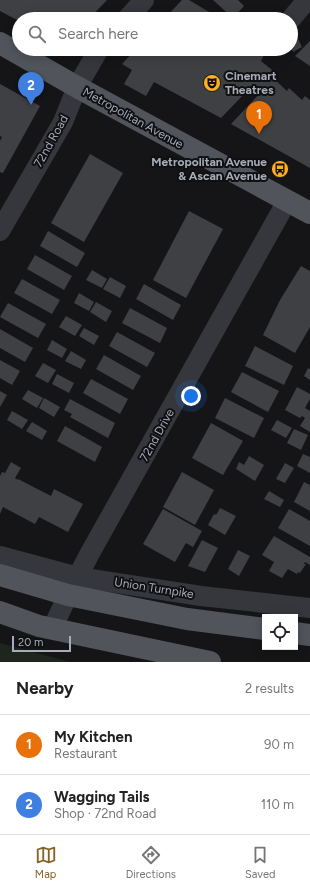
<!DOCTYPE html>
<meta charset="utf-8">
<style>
:root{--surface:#fff;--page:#f2f2f2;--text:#222;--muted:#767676;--line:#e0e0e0;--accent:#856123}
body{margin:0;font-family:Figtree,sans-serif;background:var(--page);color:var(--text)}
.controls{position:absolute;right:12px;bottom:12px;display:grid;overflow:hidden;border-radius:0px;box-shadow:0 2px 10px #0003}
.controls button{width:36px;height:36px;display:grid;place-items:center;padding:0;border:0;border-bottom:1px solid var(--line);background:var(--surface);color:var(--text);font:20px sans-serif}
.scale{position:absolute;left:12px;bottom:10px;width:59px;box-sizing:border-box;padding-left:4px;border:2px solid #a6acb8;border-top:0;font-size:11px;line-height:14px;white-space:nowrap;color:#a6acb8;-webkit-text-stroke:3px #101012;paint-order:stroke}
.you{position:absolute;left:191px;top:396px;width:14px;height:14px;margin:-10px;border:3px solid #fff;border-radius:50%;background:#1a73e8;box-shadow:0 0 0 6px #1a73e833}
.badge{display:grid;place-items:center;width:26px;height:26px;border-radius:50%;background:var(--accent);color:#fff;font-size:13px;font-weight:700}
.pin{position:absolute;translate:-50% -33px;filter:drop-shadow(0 1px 2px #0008)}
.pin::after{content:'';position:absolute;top:21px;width:14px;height:12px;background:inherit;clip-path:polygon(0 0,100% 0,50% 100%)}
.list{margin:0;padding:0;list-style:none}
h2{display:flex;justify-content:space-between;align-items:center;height:52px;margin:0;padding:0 16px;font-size:17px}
h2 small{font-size:13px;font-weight:400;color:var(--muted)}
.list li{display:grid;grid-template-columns:26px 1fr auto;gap:12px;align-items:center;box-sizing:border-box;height:60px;padding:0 16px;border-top:1px solid var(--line)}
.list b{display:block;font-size:15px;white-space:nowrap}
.list p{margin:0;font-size:13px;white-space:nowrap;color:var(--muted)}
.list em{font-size:13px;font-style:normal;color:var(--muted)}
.icon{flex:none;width:22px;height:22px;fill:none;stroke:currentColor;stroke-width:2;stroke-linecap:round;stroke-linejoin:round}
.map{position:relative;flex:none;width:310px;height:662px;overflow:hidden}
.search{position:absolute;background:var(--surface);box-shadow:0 2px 10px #0003;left:12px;right:12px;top:12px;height:44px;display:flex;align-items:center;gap:10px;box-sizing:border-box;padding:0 14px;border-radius:22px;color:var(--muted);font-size:15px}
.sheet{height:172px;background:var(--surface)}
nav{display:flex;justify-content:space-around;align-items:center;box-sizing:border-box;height:56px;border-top:1px solid var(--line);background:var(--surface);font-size:11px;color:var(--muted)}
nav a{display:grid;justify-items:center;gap:2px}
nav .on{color:var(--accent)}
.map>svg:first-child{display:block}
.green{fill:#1d251d}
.building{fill:#3f4044}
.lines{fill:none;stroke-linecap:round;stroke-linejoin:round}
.minor{stroke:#36373c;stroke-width:20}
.major{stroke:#51545b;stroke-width:22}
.labels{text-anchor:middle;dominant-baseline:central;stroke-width:4;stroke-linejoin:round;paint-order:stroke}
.poi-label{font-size:12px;font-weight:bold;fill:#a6acb8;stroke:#101012;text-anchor:start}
.street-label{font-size:12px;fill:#a6acb8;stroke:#101012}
</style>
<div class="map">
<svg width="310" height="662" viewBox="0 0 310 662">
<rect width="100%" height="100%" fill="#151517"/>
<path class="green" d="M0 643 70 662H0Z"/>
<path class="building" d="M0 0H107L89 19H19V21L0 11Z
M182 0H189L221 19H164Z
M213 0H238L244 6 233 18Z
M294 31 302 47 293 52 291 47V33Z
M310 41V66L295 56Z
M136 49H267L261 61 277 74 273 78 287 91 289 88 302 100 305 96 310 100V168L231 124 261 92H246L221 118 154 82 146 96 124 84 132 70 122 64Z
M0 84 40 106 3 173 0 172V141L2 137 0 136Z
M90 154 123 173 84 242 51 223Z
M189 211 223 229 186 298 153 280Z
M48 231 85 253 77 267 40 246Z
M35 255 72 276 64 290 27 269Z
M301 266 310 271V327L295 353 263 335 280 300Z
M92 270 107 279 102 288 86 280Z
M110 277 126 286 120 298 103 289Z
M22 279 60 300 52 314 14 293Z
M144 284 181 305 173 320 136 299Z
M79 293 94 302 89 311 74 303Z
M96 302 112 311 106 322 90 312Z
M8 303 46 324 38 338 0 317Z
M130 308 167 328 160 343 122 323Z
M66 316 82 325 75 336 59 327Z
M84 328 99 336 94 345 79 336Z
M0 329 33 348 25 362 0 348Z
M117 332 155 353 147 367 109 346Z
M52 340 67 349 62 358 47 350Z
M255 346 293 366 284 385 245 366Z
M71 351 86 360 81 369 65 361Z
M104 355 141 376 133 390 96 369Z
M0 360 20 371 12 385 0 378Z
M43 363 56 370 48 383 35 376Z
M308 368 310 369V380L304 376Z
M242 372 279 391 268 412 231 392Z
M57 374 74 383 69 393 52 384Z
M91 379 128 399 120 414 83 393Z
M297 387 310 394V399L305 408 310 411V432L300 426 305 418 302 416 300 418 285 410Z
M28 390 43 398 37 408 22 399Z
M0 391 7 395 0 407Z
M44 398 60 407 54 417 39 408Z
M225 398 264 418 254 438 215 418Z
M70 399 115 423 108 438 70 417 72 414 64 410Z
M12 411 28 420 22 429 7 420Z
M277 420 292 428 286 438 271 430Z
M32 422 47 431 42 440 26 431Z
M211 423 243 441 223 475 192 458Z
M65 426 102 447 95 462 57 441Z
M294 429 308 435 301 450 287 443Z
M303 454 310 457V473L297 466Z
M249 456 264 465 255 481 236 469 239 462 244 465Z
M11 462 21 468 15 478 18 480V479L51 496 54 489 83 504 68 532 39 517 35 524 3 507 0 514V476L2 472 5 473Z
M285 463 294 468 285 483 276 479Z
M182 472 214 490 195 525 163 507Z
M304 482 310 485V511L294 502Z
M269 491 284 500 280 507 264 499Z
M220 508 236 516 225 535 208 525 214 514 216 515Z
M163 509 202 531 193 547 186 543 175 562 143 544Z
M289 509 310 521V546L278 528Z
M274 536 310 557V565L305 562 304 564H306L300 573 298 572 297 574 288 569 282 578 269 571 274 562 262 555Z
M202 540 218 548 205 572 188 566Z
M238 550 250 556 239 576 228 569Z"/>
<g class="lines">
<path class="minor" d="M127 19 144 0
M291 19 307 0
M0 231 63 122 77 87 99 49
M0 556 78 577 201 596 310 608
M52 629 68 595 90 553 287 201"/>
<path class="major" d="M0 43 77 87 310 213
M0 575 68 595 187 619 265 629
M0 612 39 626 210 662
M295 633 310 635"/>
</g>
<defs>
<g id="theatre-disc" transform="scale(0.9)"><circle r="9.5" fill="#ffaf25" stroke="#101012"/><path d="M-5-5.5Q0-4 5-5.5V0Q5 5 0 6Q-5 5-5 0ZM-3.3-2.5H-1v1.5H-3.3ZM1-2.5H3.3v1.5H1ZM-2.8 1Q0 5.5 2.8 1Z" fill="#111"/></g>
<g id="bus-disc" transform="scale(0.9)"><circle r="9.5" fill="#ffaf25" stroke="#101012"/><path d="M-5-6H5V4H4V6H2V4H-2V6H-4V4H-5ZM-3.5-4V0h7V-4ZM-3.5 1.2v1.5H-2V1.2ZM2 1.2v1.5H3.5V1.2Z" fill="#111"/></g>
</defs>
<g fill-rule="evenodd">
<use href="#theatre-disc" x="212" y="83"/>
<use href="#bus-disc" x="280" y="169"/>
</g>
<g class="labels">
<g class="poi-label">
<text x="225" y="76">Cinemart<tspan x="225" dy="14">Theatres</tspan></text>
<text x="267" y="162" text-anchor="end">Metropolitan Avenue<tspan x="267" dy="14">&amp; Ascan Avenue</tspan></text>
</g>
<g class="street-label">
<text transform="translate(133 118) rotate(29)">Metropolitan Avenue</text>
<text transform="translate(51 141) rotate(-61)">72nd Road</text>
<text transform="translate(157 435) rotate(-61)">72nd Drive</text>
<text transform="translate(154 588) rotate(9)">Union Turnpike</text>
</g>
</g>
</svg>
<div class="controls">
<button><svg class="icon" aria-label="locate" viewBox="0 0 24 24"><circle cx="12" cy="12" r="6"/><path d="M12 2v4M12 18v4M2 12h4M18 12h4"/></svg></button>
</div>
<div class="scale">20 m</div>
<div class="you"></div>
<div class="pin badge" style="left:259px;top:134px;background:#e8710a">1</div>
<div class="pin badge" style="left:31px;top:105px;background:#3f7fe0">2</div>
<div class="search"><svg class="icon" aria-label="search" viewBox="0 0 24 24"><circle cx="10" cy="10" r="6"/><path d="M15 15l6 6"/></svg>Search here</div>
</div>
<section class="sheet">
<h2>Nearby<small>2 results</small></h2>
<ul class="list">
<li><span class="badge" style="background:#e8710a">1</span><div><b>My Kitchen</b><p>Restaurant</p></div><em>90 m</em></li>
<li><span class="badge" style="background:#3f7fe0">2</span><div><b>Wagging Tails</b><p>Shop · 72nd Road</p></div><em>110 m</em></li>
</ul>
</section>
<nav>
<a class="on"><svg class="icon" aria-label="map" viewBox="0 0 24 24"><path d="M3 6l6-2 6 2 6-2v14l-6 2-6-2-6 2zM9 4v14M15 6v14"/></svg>Map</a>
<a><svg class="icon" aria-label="directions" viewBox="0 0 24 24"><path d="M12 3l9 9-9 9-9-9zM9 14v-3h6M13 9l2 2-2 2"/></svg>Directions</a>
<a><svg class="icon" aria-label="saved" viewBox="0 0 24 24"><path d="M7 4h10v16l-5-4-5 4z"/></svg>Saved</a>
</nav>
